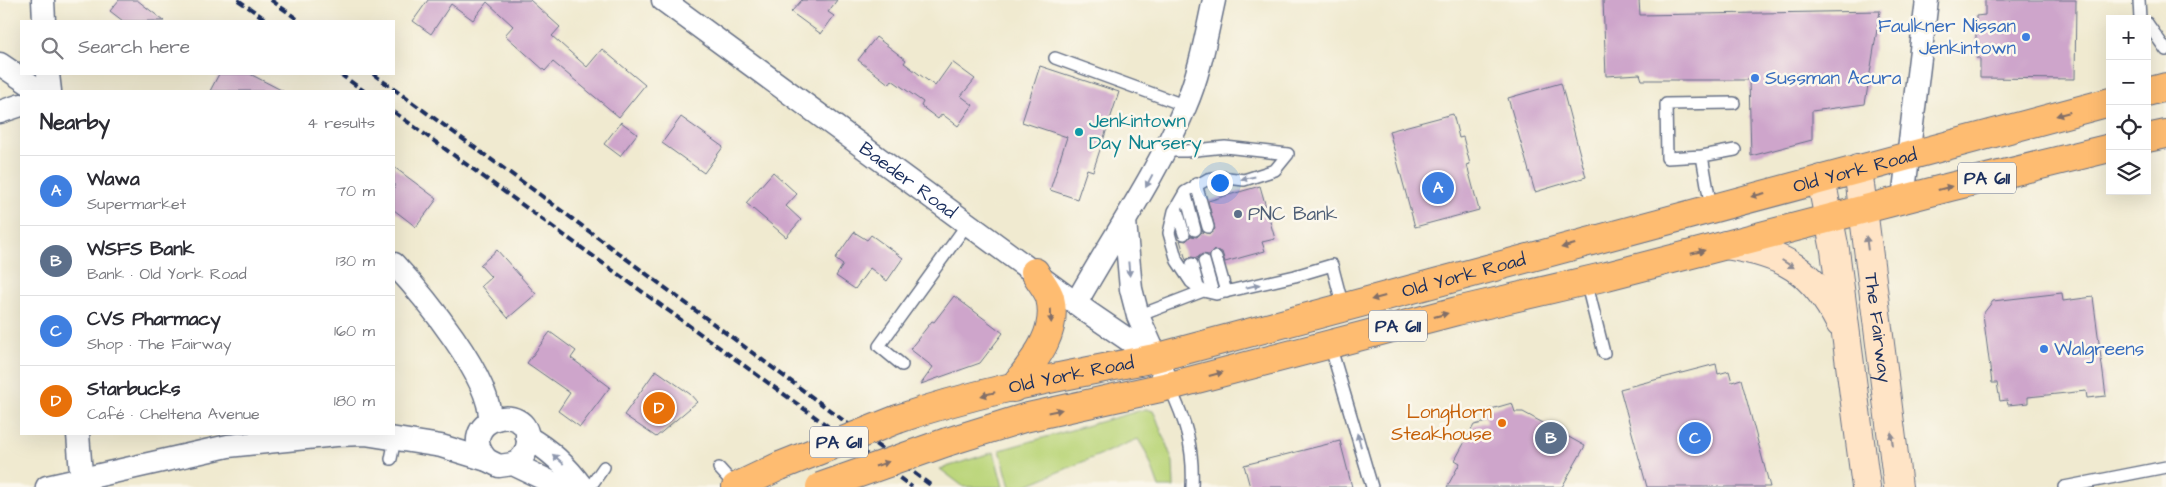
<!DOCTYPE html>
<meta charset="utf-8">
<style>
:root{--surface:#fff;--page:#f2f2f3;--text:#2b2b33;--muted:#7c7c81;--line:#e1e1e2;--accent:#d1495b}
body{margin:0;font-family:"Architects Daughter",sans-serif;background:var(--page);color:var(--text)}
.controls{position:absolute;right:15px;top:15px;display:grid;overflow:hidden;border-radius:0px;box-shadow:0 5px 20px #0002}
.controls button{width:45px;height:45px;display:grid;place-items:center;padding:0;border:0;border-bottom:1px solid var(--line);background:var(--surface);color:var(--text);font:25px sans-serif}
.you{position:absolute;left:1219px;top:182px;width:18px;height:18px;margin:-12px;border:4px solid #fff;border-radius:50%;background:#1a73e8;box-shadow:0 0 0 8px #1a73e833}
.badge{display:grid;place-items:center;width:32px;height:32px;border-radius:50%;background:var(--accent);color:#fff;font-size:16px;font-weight:700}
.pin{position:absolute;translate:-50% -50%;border:2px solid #fff;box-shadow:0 1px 5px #0006}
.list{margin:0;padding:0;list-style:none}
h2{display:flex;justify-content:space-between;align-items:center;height:65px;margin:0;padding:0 20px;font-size:21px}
h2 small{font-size:16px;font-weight:400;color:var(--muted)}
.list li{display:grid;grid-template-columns:32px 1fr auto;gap:15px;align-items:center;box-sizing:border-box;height:70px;padding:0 20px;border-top:1px solid var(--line)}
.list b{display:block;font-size:19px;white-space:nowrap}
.list p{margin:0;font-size:16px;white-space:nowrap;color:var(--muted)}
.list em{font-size:16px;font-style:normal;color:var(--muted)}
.icon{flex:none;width:28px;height:28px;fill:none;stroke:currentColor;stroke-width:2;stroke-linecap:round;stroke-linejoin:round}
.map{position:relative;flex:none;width:2166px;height:487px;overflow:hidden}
.search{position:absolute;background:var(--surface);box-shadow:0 5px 20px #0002;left:20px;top:20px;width:375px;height:55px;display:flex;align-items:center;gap:12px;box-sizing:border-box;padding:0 18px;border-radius:0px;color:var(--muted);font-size:19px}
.panel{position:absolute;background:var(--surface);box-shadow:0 5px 20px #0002;left:20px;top:90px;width:375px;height:345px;border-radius:0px}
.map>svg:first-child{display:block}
.green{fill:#bcd67b;stroke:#6c826c}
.building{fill:#cea5cb}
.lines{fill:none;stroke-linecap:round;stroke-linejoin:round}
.lane-casing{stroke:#667086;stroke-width:14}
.street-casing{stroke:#667086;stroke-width:25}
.secondary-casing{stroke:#667086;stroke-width:30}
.highway-casing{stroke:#667086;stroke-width:30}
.lane{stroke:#fff;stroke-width:11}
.street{stroke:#fff;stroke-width:22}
.secondary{stroke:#ffe4c6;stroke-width:28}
.highway{stroke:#febc71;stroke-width:28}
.rail{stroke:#1b2f5e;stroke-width:4;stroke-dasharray:8 4;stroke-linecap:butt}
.highway-bridge-casing{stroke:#667086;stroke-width:30;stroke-linecap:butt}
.highway-bridge{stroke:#febc71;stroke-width:28}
.oneway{fill:#816e67}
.oneway2{fill:#8d97ae}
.oneway3{fill:#8d8a92}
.shop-dot{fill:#3f7fe0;stroke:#fbf7ec;stroke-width:2}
.culture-dot{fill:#0f9aa8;stroke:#fbf7ec;stroke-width:2}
.service-dot{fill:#5c6f8a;stroke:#fbf7ec;stroke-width:2}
.food-dot{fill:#e8710a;stroke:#fbf7ec;stroke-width:2}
.labels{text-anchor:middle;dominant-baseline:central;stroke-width:5;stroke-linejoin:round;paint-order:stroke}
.shield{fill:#fbf7ec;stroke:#5e6b89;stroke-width:1}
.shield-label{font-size:18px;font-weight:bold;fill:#1b2f5e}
.shop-label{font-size:19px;fill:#366cbe;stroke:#fbf7ec;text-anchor:start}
.culture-label{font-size:19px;fill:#0d838f;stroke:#fbf7ec;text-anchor:start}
.street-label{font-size:19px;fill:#1b2f5e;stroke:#fbf7ec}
.service-label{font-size:19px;fill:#4e5e75;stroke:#fbf7ec;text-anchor:start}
.food-label{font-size:19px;fill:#c56008;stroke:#fbf7ec;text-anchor:end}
</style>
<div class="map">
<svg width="2166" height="487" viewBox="0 0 2166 487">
<rect width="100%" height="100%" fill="#fbf7ec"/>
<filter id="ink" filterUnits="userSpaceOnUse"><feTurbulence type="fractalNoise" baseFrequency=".02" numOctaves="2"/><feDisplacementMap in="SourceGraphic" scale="10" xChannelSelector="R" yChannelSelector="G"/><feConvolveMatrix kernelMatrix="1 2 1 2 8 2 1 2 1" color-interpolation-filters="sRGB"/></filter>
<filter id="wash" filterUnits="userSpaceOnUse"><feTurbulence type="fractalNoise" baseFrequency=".0096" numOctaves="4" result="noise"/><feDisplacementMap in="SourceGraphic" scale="20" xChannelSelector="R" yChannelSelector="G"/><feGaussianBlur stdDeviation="1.12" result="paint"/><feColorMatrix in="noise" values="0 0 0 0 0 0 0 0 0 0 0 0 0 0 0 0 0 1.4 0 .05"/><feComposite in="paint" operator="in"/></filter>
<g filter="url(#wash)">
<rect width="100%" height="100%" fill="#f0ead0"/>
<path class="green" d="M1146 409 1153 411 1156 417 1173 462 1174 487H1159L1147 454 1138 439 1022 487H1010L1000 450Z
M994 452 1003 487H964L940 469Z"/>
<g id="blocks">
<path class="building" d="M119 0H137L164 21H123L110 11Z
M428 0H530L560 27 552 36 587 67 602 49 645 85 619 117 553 62 545 71 505 35 513 26 487 2 473 20 451 4 431 34 413 21Z
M802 0H837L828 12 834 16 821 34 791 12Z
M1603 0H1639L1640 15 1880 11 1865 104 1812 111V140L1751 156 1749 80H1642L1640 74 1606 76Z
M1985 0H2076L2075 79 1980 78V58H1976V16L1985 15Z
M876 37 906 60 904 63 935 86 952 62 975 79 961 96 973 105 958 126 942 114 938 119 921 106 923 102 892 80 889 84 858 60Z
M1040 66 1119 92 1093 171 1087 169 1077 199 1050 190 1067 137 1022 122Z
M219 74H250L283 91H210Z
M1561 83 1586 177 1535 192 1508 98Z
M1453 114 1459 138 1463 137 1470 164 1467 165 1479 210 1415 227 1389 131Z
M681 117 723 147 704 173 662 143Z
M621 122 637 134 620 156 604 144Z
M394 167 437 199 416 227 394 210Z
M773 172 797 194 786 206 801 220 786 237 746 203Z
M1260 186 1275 239 1262 242 1265 251 1225 262 1222 252 1214 250 1209 255 1202 254 1197 258 1191 257 1186 260 1180 240 1186 241 1191 236 1197 237 1202 232 1210 234 1215 229 1208 201Z
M854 232 867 240 871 235 903 258 887 281 870 268 855 289 836 276 843 265 835 259Z
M497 250 536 294 508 318 481 286 491 277 480 265Z
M2062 293 2063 301 2093 297 2106 396 2087 398 2086 391 2028 397V403L2008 405 2007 400 2000 401 1997 383H1992L1983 314 1993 301Z
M954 296 1003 333 980 363 921 384 933 367 910 349 932 321 934 322Z
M550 332 576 351 571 358 610 387 580 427 558 411 570 393 527 363Z
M1716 364 1718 374 1729 371 1732 382 1741 379 1770 487H1647L1620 389Z
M656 370 690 394 697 402 656 437 624 415Z
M1512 403 1515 412H1523L1585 446 1562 487H1447L1460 463 1455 460 1474 425 1487 422 1484 411Z
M1340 441 1352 487H1250L1244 465Z"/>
</g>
</g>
<g filter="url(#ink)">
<use href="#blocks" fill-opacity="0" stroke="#667086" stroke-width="1"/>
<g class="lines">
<g class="lane-casing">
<path id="lane" d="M2139 0 2140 19
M2147 23 2166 50
M1055 58 1186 106
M1165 151H1186L1225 147 1288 154
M1288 154 1275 170 1244 180 1220 177 1208 179 1185 192 1174 211 1169 233 1177 261 1191 282 1203 291 1216 294 1295 276 1332 265 1343 307
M1702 156 1667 158 1666 104 1734 103
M1196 184 1208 227
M1185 192 1195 230
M1176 207 1184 234
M1711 208 1702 156 1735 150
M1216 257 1226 292
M1204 261 1213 293
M1192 264 1198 287
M1586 281 1604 353
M1138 316 1203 291
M1330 345 1372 487
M902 365 879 346 968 223
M1169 386C1186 421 1194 448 1192 487
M391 459 395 439
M719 468 736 487
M590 487 604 467
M2064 487 2166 467"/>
</g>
<g class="street-casing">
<g id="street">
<path d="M43 0 44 21"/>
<path id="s1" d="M663 0 1089 313 1155 358"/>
<path d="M0 64 40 91"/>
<path d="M48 74 50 91"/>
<path d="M0 112 21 105"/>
<path d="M1903 199 1927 0"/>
<path d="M1125 221 1131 289 1138 316 1169 386"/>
<path d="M394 264C423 295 492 378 490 421"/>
<path d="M1076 303C1113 237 1156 176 1185 107 1200 73 1206 36 1214 0"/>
<path d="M78 434 82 487"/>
<path d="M527 437C550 450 567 466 582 487"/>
<path d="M487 460C452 421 530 397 528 442 527 452 522 460 513 464"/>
<path d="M47 487 228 446 336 435 365 434 441 446 487 460 499 466 513 464 561 487"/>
</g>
</g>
<g class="secondary-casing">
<g id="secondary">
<path id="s2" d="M1858 169 1898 487"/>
<path d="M1821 179 1835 250 1866 487"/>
<path d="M1725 245C1784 254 1812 269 1840 323"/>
</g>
</g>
<g class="highway-casing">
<g id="highway">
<path d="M2147 92 2166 87"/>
<path d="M2147 138 2166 134"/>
<path d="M1013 388C1033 362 1059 333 1050 298 1048 290 1039 280 1035 272"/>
<path id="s3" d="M898 419C981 390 1069 375 1155 358L2110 102"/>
<path d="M947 442 1024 418 1178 384 1457 311 1607 276 1950 187 2110 148"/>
<path d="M736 487 780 466"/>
</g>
</g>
<use href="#lane" class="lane"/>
<use href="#street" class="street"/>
<use href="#secondary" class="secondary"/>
<use href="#highway" class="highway"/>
<path class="rail" d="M238 0 268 21
M271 0 300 21
M340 74 364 91
M373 74 539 194 933 487
M394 112 912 487"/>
<g class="highway-bridge-casing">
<path id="highway-bridge" d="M780 466 898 419
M820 487 947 442"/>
</g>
<use href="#highway-bridge" class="highway-bridge"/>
</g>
<defs><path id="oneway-solid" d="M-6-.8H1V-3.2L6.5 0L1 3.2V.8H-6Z" transform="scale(1.25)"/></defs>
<g class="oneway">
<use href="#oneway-solid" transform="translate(2063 114) rotate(165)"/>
<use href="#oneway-solid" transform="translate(1945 188) rotate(-15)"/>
<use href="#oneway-solid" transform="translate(1758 195) rotate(165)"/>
<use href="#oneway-solid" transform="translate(1568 246) rotate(165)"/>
<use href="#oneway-solid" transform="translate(1698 252) rotate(-14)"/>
<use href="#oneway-solid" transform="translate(1378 298) rotate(165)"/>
<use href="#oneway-solid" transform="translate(1441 315) rotate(-15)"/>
<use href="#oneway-solid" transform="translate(1051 316) rotate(88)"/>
<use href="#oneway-solid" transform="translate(1216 374) rotate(-15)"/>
<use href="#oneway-solid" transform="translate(988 394) rotate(166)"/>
<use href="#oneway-solid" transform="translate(1055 411) rotate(-12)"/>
<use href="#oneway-solid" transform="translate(882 464) rotate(-19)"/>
</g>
<g class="oneway2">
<use href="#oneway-solid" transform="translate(1248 178) rotate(169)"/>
<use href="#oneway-solid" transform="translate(1149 181) rotate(118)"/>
<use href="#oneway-solid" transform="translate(1129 269) rotate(85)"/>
<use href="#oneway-solid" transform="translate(1253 286) rotate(-13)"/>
<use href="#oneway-solid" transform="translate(1359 440) rotate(-106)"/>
<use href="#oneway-solid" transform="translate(558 459) rotate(-139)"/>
</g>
<g class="oneway3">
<use href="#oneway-solid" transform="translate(1867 243) rotate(-97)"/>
<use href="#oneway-solid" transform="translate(1788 264) rotate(32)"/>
<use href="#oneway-solid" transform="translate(1892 439) rotate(-97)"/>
</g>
</g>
<g class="shop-dot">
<circle cx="2026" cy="37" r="5"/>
<circle cx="1755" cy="78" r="5"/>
<circle cx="2044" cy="349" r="5"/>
</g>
<circle class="culture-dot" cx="1079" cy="132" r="5"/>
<circle class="service-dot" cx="1238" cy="214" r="5"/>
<circle class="food-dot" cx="1502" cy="423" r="5"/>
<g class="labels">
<g class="shield">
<rect x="1958" y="162.5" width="58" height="31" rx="4"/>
<rect x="1369" y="310.5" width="58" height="31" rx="4"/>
<rect x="810" y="426.5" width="58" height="31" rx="4"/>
</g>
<g class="shield-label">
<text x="1987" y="178">PA 611</text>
<text x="1398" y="326">PA 611</text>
<text x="839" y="442">PA 611</text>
</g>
<g class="shop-label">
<text x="2016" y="26" text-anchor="end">Faulkner Nissan<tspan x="2016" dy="22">Jenkintown</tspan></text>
<text x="1765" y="78">Sussman Acura</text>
<text x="2054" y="349">Walgreens</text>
</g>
<g class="culture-label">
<text x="1089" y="121">Jenkintown<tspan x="1089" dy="22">Day Nursery</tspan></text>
</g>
<g class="street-label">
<text stroke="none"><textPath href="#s3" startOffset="989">Old York Road</textPath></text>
<text stroke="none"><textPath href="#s1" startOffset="304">Baeder Road</textPath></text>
<text stroke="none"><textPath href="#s3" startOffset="584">Old York Road</textPath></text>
<text stroke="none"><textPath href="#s2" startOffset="160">The Fairway</textPath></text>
<text stroke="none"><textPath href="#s3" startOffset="179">Old York Road</textPath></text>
</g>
<g class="service-label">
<text x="1248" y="214">PNC Bank</text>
</g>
<g class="food-label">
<text x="1492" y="412">LongHorn<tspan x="1492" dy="22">Steakhouse</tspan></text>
</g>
</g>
</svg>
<div class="controls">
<button>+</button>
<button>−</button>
<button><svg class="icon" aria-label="locate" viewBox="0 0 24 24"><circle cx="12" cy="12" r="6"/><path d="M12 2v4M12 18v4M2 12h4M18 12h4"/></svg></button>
<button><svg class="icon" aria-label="layers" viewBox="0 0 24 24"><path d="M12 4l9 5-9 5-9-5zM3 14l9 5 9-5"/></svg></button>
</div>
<div class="you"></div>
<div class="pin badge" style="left:1438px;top:188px;background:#3f7fe0">A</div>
<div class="pin badge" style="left:1551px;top:438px;background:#5c6f8a">B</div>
<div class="pin badge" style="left:1695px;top:438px;background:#3f7fe0">C</div>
<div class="pin badge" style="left:659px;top:408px;background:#e8710a">D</div>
<div class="search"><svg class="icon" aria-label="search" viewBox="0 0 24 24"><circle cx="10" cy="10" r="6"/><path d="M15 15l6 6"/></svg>Search here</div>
<section class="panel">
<h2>Nearby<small>4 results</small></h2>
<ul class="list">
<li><span class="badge" style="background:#3f7fe0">A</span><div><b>Wawa</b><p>Supermarket</p></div><em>70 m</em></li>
<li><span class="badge" style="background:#5c6f8a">B</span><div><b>WSFS Bank</b><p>Bank · Old York Road</p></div><em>130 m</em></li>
<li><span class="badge" style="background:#3f7fe0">C</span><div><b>CVS Pharmacy</b><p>Shop · The Fairway</p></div><em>160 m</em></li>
<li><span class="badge" style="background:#e8710a">D</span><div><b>Starbucks</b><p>Café · Cheltena Avenue</p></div><em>180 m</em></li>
</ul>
</section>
</div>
